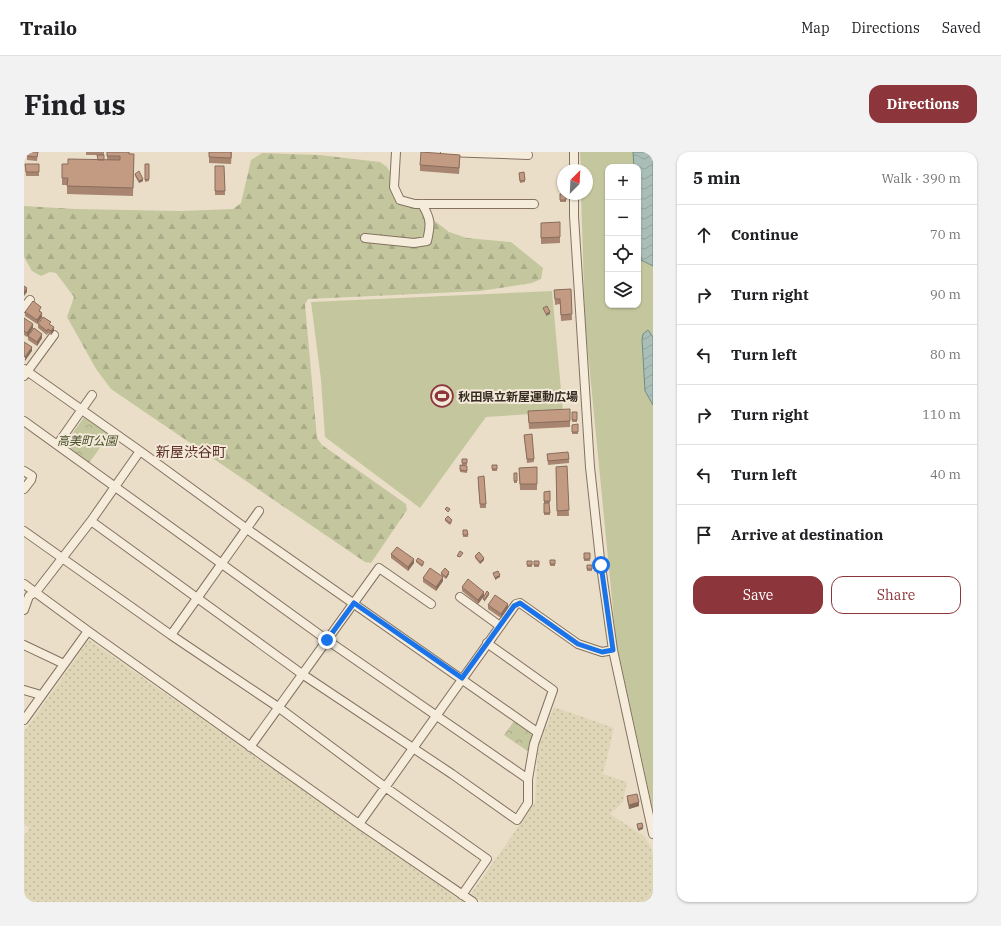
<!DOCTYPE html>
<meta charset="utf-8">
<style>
:root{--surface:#fff;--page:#f2f2f2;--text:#202124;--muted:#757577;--line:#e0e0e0;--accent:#8c363b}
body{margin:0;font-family:"IBM Plex Serif","Noto Sans JP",serif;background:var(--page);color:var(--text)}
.controls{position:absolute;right:12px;top:12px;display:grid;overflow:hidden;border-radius:8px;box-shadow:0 1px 3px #0004}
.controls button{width:36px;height:36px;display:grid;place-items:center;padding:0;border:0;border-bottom:1px solid var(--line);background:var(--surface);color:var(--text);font:20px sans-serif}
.compass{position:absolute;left:533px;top:12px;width:36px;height:36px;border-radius:50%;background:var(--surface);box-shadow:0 1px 3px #0004;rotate:24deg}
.stop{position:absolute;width:12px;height:12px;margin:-9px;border:3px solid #1a73e8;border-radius:50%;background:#fff}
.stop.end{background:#1a73e8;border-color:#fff;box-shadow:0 1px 4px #0008}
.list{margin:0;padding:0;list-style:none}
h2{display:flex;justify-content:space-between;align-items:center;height:52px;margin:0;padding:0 16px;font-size:17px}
h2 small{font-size:13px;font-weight:400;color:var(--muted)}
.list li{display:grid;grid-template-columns:26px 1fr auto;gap:12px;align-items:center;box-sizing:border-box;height:60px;padding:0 16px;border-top:1px solid var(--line)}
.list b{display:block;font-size:15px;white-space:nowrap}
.list em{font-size:13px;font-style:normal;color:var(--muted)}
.actions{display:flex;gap:8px;padding:12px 16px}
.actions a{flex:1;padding:9px 0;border:1px solid var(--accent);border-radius:12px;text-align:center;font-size:14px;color:var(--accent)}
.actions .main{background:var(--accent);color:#fff}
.icon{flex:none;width:22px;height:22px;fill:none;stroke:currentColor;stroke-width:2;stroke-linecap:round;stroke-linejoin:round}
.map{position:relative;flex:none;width:629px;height:750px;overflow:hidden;border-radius:12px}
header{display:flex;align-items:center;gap:24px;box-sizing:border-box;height:56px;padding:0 20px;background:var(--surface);border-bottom:1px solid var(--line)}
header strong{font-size:19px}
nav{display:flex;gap:22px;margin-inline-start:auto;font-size:14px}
.intro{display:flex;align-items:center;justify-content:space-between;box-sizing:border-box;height:96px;padding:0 24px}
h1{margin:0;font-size:28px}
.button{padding:10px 18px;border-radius:12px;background:var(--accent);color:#fff;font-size:14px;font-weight:700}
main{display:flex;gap:24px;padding:0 24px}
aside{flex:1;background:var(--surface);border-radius:12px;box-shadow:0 1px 3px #0004}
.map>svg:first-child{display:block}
.farmland{fill:url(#farmland-dots)}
.green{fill:#c4c79e}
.forest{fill:url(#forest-firs)}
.park{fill:url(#park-crowns)}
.water{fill:url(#water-waves);stroke:#718c84}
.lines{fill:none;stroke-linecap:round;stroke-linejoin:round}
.minor-casing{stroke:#847160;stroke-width:10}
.minor{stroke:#f5ecdb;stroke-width:8}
.wall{fill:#a88571}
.shaded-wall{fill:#886c5c}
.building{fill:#c39b83;stroke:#886c5c}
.route{stroke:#1a73e8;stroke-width:5}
.labels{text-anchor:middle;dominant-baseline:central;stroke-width:4;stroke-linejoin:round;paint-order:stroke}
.poi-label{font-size:12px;font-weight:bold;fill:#362a21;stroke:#f2e9d8;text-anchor:start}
.park-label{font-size:12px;font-style:italic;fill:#49502a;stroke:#f2e9d8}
.quarter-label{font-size:14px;fill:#5e2f26;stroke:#f2e9d8}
</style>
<header>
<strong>Trailo</strong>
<nav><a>Map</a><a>Directions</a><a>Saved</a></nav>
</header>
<div class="intro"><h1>Find us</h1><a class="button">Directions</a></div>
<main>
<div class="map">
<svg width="629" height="750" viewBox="0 0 629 750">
<defs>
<pattern id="farmland-dots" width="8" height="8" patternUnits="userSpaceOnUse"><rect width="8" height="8" fill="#ded6b7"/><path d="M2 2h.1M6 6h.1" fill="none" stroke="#bfb89d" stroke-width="1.8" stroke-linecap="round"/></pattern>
<pattern id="forest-firs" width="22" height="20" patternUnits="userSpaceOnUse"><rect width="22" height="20" fill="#c4c79e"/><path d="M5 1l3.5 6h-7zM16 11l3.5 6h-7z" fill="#a9ab88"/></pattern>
<pattern id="park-crowns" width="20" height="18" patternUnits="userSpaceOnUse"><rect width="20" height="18" fill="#c4c79e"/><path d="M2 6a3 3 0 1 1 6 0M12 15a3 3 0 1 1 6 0" fill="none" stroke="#a9ab88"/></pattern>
<pattern id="water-waves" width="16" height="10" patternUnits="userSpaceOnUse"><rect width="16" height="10" fill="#a9beb7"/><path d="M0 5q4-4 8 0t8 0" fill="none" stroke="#92a39d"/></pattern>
</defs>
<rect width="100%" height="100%" fill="#eadec9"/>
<path class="farmland" d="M65 488 439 750H0V684L6 676 0 672V580Z
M530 555 590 576 579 622 603 630 599 650 586 662 620 684 627 695 629 704V750H458L447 742 511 651 514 597Z"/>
<path class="green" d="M556 0H609L610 15H584V153H614V64L617 108 629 114V658L592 489 561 170 557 42H563V18H557Z
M528 139 539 260 462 265 396 356 301 285 297 228 287 150Z"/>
<path class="forest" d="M238 1 296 3 356 10 363 15 380 45 425 80 443 86 487 90 519 116 517 127 508 131 456 139 284 147 281 152 293 286 298 293 382 352 383 358 347 411 341 410 87 237 72 217 43 165 50 145 32 121 26 120 17 124 8 119 0 105V54L52 57 156 59 209 57 217 51 227 8Z"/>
<path class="park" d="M61 264 86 282 65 311 40 293Z
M490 569 510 583 505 600 480 583Z"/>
<path class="water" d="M609 0H629V114L617 108 614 64V15H610Z
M624 178 629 185V253L621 239 618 188 619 182Z"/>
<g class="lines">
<g class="minor-casing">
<path id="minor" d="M372 0 370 35 376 48 391 52H510
M421 0 504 3
M550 0V18
M550 42V64L566 315 576 407 589 498 629 682
M341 86 390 91 403 89C407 72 407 67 398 52
M0 156 6 148
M0 217 116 299 223 377 513 580
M0 224 30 183
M0 269 303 488 504 627
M33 293 68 243
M0 319 8 324 7 328 0 337
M67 369 278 522 428 622 493 668 504 651V627L510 592 529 538 463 491
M0 379 147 483 254 555 361 635 463 707 438 743
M0 432 64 479 335 672 449 750
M436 445 476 474
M0 458 5 444 12 440 67 369 116 299
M147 483 235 359
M0 493 40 512
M0 538 17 543
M0 568 64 479
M226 595 355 416 407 452
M335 672 492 452 496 451 554 492 578 500 589 498"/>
</g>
<use href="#minor" class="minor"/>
</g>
<path class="wall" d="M3 0H14L13 9 3 8Z
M62 0H80V8H83V0L110 2 109 44 43 42V33H38V12H44L74 8 73 3H62Z
M185 0H208L207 12 185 11Z
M436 9 435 22 396 19V13Z
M1 12H15V24H2Z
M121 12H125V29L121 30Z
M191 14H200L201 43H191Z
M500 20 501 30 496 31 495 21Z
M111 22 119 29 115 31 111 24Z
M536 42H542V50H536Z
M517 71 536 85V91L517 92Z
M547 137 548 168 537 169 536 152 531 153 530 138Z
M17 159V160L18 165 13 172 1 164V160Z
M0 166 9 176 3 185 0 183Z
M14 172 27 173 30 179 27 183 24 181 23 183 14 176Z
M4 184 18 186 13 194 4 188Z
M504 259 546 269V275L505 277Z
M548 260H553V270H548Z
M554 272V282H548V273Z
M500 283 510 307V310L503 311Z
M523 302 545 307V311L524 313Z
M438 307H443V313H438Z
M436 313 443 314V321L436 320Z
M468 313H473V319H468Z
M543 314 545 364H533L532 315Z
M513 315V338H496L495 316Z
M490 321H493V331H490Z
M454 329 462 352V356H456Z
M526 339V351H520V340Z
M520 351H525L526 363H520Z
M421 367 428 370 426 373 421 369Z
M439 378H443L444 385H439Z
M560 401H566V409H560Z
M367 402 390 411 384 419 367 406Z
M451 404 460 408 456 412 451 406Z
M526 408H531V414H526Z
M392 409 400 412 398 415 392 410Z
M503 409H508V415H503Z
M510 409H515V415H510Z
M563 413H568V419H563Z
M417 421 425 422 422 427 417 423Z
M399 426 419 429 412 439 399 430Z
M438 435 460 444 454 452 438 439Z
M464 453 484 456 477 466 464 457Z
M603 644 615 654 605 657 603 648Z"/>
<path class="shaded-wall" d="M119 27V29L115 31V29Z
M3 136V140L0 144V140Z
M526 160V162L522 164V162Z
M18 161V165L13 172V168Z
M9 172V176L3 185V181Z
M30 175V179L27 183V179Z
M18 182V186L13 194V190Z
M8 195V199L1 209V205Z
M460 406V408L456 412V410Z
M390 407V411L384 419V415Z
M425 420V422L422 427V425Z
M476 423V425L471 428V426Z
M419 425V429L412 439V435Z
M460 440V444L454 452V448Z
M465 441V443L460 450V448Z
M484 452V456L477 466V462Z
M615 650V654L605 657V653Z
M619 675V677L614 679V677Z"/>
<path class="building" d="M3 0H14L13 5 3 4Z
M83 0H105V2H110L109 36 43 34 44 26H38V12H44V7L96 8V4H83Z
M185 0H207V6L185 5Z
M397 0 436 3 435 16 396 13Z
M73 3H80V8H74Z
M1 12H15V20H2Z
M121 12H125V27L121 28Z
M191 14H200L201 39H191Z
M115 19 119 27 115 29 111 22Z
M500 20 501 28 496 29 495 21Z
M536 42H542V48H536Z
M536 70V85L517 86V71Z
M0 134 3 136 0 140Z
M547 137 548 162 537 163 536 147H531L530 138Z
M9 149 17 155 15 159 18 161 13 168 1 160Z
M523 154 526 160 522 162 519 156Z
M19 165 27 170 25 172 30 175 27 179 24 177 23 179 14 172Z
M0 166 9 172 3 181 0 179Z
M10 176 18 182 13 190 4 184Z
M0 190 8 195 1 205 0 204Z
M546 257V269L505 271 504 259Z
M548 260H553V268H548Z
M554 272V280H548V273Z
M508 282 510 307H503L500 283Z
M544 300 545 307 524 309 523 302Z
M438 307H443V311H438Z
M436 313 443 314V319L436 318Z
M468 313H473V317H468Z
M543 314 545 358 533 359 532 315Z
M513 315V332H496L495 316Z
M490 321H493V329H490Z
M460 324 462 352H456L454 325Z
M526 339V349H520V340Z
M520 351H525L526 361H520Z
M423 355 426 357 424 360 421 357Z
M424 364 428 368 426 371 421 367Z
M439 378H443L444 383H439Z
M373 395 390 407 384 415 367 402Z
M436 399 439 401 436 405 433 404Z
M455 400 460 406 456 410 451 404Z
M560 401H566V407H560Z
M394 406 400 410 398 413 392 409Z
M526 408H531V412H526Z
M503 409H508V413H503Z
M510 409H515V413H510Z
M563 413H568V417H563Z
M406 416 419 425 412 435 399 426Z
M421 416 425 420 422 425 417 421Z
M474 419 476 423 471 426 469 421Z
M444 427 460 440 454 448 438 435Z
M463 439 465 441 460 448 459 446Z
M471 443 484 452 477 462 464 453Z
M613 642 615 650 605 653 603 644Z
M618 671 619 675 614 677 613 672Z"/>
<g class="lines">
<path class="route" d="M303 488 330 451 438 526 490 454 496 451 554 492 578 500 589 498 577 413"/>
</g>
<defs>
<g id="stadium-ring" transform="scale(1.15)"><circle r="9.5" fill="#f2e9d8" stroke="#8c363b" stroke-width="1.5"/><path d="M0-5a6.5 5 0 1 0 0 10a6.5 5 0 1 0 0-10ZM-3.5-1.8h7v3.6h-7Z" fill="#8c363b"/></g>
</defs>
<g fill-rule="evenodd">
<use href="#stadium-ring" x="418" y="244"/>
</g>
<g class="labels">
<g class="poi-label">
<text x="434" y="244">秋田県立新屋運動広場</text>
</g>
<g class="park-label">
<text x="63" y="288">高美町公園</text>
</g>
<g class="quarter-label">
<text x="167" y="300">新屋渋谷町</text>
</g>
</g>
</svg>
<div class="controls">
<button>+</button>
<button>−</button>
<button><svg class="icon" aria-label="locate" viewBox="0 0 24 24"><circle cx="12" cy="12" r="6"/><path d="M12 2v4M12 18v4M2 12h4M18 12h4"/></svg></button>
<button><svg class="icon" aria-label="layers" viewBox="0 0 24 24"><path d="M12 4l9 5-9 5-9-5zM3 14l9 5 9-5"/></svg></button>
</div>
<svg class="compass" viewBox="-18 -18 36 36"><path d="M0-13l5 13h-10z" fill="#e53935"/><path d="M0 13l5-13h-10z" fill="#757577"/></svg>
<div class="stop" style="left:577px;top:413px"></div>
<div class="stop end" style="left:303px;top:488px"></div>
</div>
<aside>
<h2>5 min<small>Walk · 390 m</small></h2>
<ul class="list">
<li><svg class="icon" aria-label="ahead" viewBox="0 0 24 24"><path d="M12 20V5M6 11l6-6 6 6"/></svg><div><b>Continue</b></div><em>70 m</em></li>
<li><svg class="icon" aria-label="right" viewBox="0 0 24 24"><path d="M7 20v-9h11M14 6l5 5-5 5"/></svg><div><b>Turn right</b></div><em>90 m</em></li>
<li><svg class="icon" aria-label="left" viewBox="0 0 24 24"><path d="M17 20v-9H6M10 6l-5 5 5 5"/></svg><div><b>Turn left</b></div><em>80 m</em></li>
<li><svg class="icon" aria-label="right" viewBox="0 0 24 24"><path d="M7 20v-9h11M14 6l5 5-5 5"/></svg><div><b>Turn right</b></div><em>110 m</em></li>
<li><svg class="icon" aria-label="left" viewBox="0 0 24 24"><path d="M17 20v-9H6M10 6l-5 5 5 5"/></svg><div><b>Turn left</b></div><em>40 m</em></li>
<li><svg class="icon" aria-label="arrive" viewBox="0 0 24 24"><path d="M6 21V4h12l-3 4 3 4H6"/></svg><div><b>Arrive at destination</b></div></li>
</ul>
<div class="actions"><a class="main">Save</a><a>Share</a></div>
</aside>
</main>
